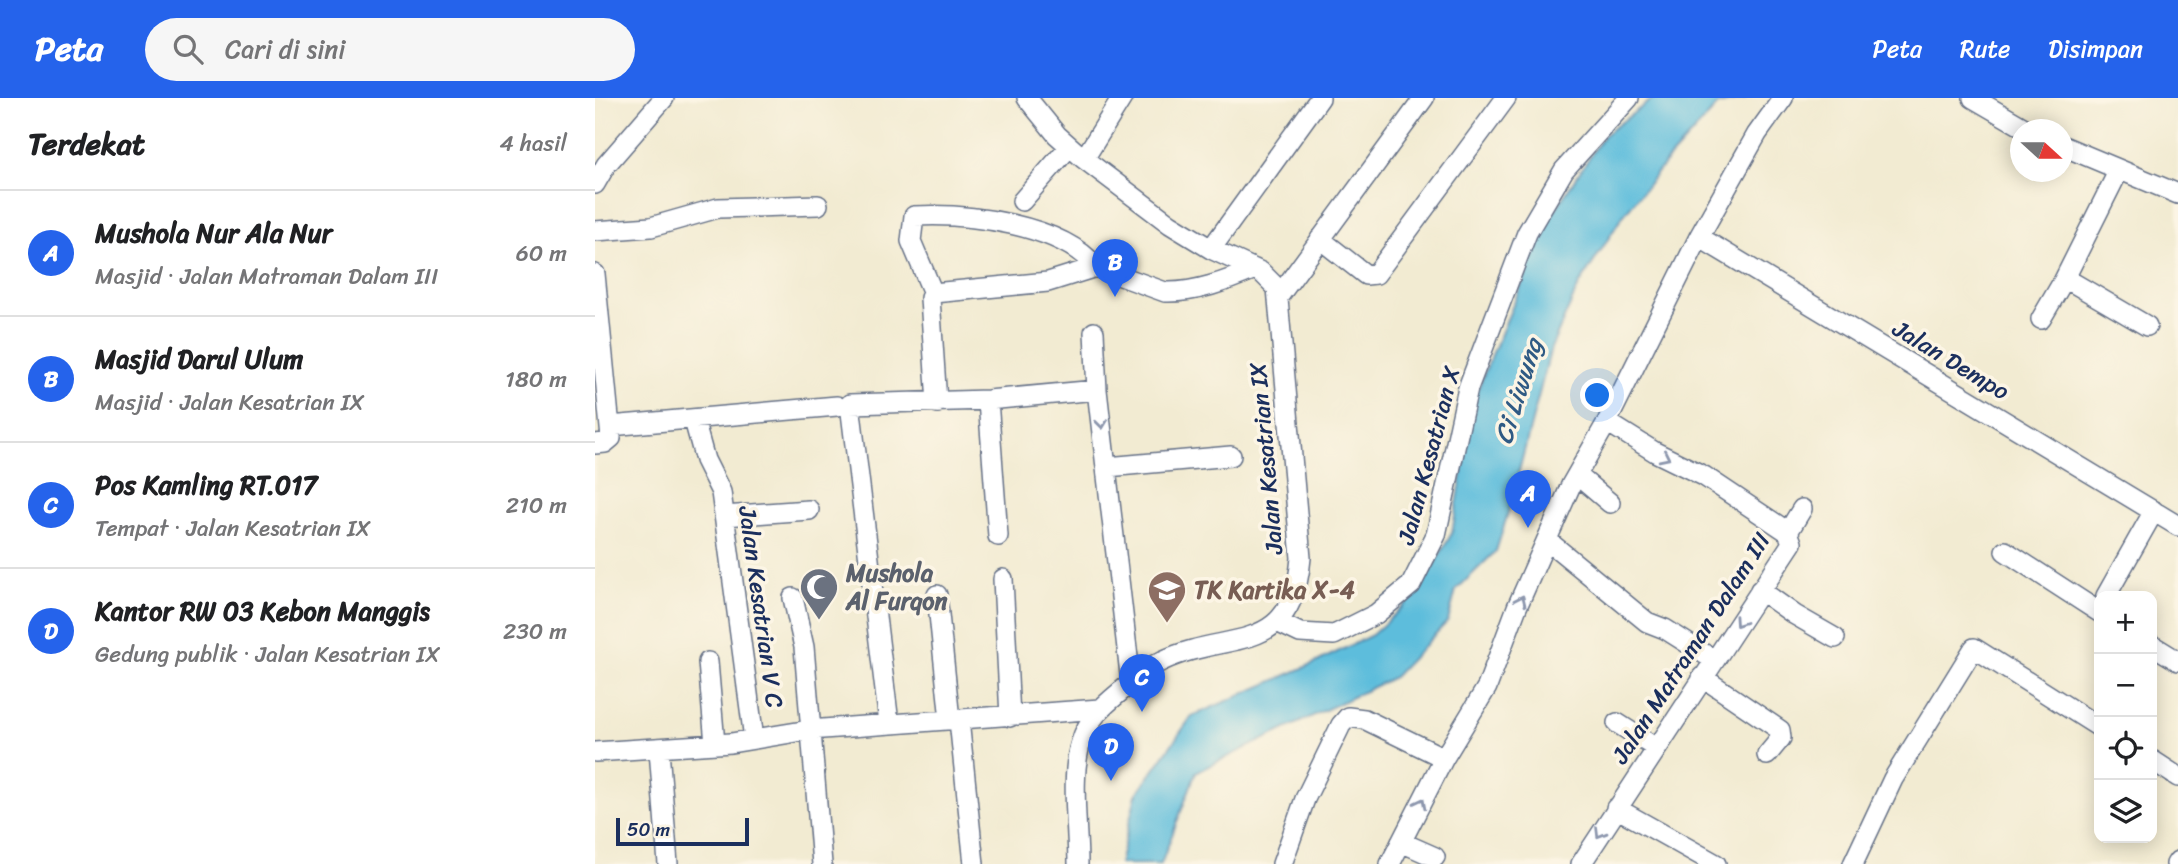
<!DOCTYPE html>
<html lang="id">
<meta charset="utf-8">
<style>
:root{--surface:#fff;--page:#f6f6f6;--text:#202124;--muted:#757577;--line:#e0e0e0;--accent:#2563eb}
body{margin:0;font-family:Sriracha,sans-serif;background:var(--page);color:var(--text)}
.controls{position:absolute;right:21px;bottom:21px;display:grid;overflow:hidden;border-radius:14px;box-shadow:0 4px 18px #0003}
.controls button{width:63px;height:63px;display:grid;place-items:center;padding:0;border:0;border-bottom:2px solid var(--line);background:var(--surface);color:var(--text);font:35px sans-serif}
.compass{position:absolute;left:1415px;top:21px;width:63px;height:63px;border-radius:50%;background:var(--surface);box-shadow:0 4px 18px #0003;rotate:111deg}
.scale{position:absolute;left:21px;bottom:18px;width:133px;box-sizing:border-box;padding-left:7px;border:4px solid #1b2f5e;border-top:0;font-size:19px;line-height:24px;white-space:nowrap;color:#1b2f5e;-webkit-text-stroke:5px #fcf5e5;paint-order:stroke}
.you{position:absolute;left:1003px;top:298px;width:24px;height:24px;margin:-18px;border:5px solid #fff;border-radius:50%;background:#1a73e8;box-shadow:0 0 0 10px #1a73e833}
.badge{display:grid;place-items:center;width:46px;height:46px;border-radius:50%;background:var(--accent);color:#fff;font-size:23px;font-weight:700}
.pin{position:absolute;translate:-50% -58px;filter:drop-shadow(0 2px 4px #0008)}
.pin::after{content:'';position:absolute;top:37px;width:24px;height:21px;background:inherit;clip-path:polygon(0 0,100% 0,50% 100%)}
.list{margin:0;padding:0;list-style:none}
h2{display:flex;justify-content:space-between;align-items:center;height:91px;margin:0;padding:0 28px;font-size:30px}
h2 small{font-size:23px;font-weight:400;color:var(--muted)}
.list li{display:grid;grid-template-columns:46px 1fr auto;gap:21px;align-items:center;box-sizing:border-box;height:126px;padding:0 28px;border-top:2px solid var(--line)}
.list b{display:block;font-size:26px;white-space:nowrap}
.list p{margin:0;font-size:23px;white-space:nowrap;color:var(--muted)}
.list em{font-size:23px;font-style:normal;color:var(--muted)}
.icon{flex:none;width:38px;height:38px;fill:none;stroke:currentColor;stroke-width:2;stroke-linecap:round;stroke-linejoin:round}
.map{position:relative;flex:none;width:1583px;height:766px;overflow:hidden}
header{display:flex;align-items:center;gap:42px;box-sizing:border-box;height:98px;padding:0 35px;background:var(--accent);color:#fff}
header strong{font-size:33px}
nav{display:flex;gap:38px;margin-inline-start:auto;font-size:24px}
.search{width:490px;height:63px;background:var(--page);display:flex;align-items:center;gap:18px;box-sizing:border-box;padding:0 24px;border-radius:38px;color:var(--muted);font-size:26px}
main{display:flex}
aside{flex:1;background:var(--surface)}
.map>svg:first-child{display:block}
.water{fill:#5dbddc;stroke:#3c769d;stroke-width:2}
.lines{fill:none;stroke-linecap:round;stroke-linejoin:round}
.minor-casing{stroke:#667187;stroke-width:22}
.minor{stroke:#fff;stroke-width:19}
.oneway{stroke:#8d97ae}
.labels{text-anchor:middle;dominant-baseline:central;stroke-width:7;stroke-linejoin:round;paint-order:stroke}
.street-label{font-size:24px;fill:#1b2f5e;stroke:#fcf5e5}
.worship-label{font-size:24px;font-weight:bold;fill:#5b616d;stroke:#fcf5e5;text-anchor:start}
.education-label{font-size:24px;font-weight:bold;fill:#785e54;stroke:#fcf5e5;text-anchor:start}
.water-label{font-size:26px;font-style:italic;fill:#2f5a84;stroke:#fcf5e5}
</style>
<header>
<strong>Peta</strong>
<div class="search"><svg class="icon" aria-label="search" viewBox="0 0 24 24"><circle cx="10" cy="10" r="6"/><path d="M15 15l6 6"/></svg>Cari di sini</div>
<nav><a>Peta</a><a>Rute</a><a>Disimpan</a></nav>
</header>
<main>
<aside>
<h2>Terdekat<small>4 hasil</small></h2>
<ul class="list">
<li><span class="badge">A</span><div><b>Mushola Nur Ala Nur</b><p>Masjid · Jalan Matraman Dalam III</p></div><em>60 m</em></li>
<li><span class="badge">B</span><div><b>Masjid Darul Ulum</b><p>Masjid · Jalan Kesatrian IX</p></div><em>180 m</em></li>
<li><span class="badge">C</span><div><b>Pos Kamling RT.017</b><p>Tempat · Jalan Kesatrian IX</p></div><em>210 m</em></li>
<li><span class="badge">D</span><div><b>Kantor RW 03 Kebon Manggis</b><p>Gedung publik · Jalan Kesatrian IX</p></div><em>230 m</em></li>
</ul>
</aside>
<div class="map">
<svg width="1583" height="766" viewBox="0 0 1583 766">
<rect width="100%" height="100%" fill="#fcf5e5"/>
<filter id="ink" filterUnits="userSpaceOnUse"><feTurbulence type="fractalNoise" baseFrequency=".0143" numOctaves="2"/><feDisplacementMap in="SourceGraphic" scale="14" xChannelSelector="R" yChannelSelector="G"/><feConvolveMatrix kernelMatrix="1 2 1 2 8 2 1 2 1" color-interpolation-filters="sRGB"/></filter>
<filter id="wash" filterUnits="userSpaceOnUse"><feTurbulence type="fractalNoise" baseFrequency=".00686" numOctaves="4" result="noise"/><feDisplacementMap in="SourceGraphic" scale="28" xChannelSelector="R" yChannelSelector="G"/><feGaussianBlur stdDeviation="1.57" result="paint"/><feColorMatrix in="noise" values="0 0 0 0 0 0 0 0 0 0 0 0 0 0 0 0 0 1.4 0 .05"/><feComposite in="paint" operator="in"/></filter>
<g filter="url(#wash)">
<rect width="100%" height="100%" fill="#f2ebd2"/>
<path class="water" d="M1059 0H1151L1123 7 1070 65 1025 122 983 189 956 250 913 415 901 453 861 492 853 523 799 579 601 674 566 766H524L541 697 597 618 722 564 777 537 823 495 857 435 881 295 954 121 1009 37Z"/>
</g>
<g filter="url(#ink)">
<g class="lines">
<g class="minor-casing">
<path id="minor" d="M432 0 462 37 489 61 575 126 616 151 666 174 682 190 706 460C697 561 634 531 567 563 551 570 539 583 525 594 507 609 493 621 486 644 475 677 483 730 483 766
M1378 0 1433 32
M1468 48 1583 96
M489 61 527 0
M0 86 11 67 69 0
M427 103 474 49
M0 133 56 129 123 110 223 107
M1104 139 1583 428
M725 141 771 177 781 176 911 0
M616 151 725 0
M0 176 16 340 10 345 0 346
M1470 180 1552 228
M338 195 453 184 501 169 570 194C600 195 632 183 660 171
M338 195 316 143 319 118C372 115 466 126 501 169
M338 195 335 200 342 305
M684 198 829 0
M1446 221 1470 180 1524 72
M499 234 502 292 536 585
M393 302 403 438
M99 322 110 362 126 394 159 641
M15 328 242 308
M512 369 636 358
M982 377 1015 405
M129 418 214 412
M1193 434 1207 411
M953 443 1052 524 1070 531 1119 562
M1410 453 1504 514
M408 481 415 619
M1165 492 1200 517 1240 540
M342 497 355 622
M1511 498 1559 413
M198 500 209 549 227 766
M682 524 705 535 739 537 781 516 816 487 841 437 873 290 932 135 969 72 1034 0
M1557 547 1583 563
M113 564 120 646
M1107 579 1185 632 1186 640 1172 657
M364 622 379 766
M294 625 255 306 393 302 502 292
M1022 625 1061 650
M64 652 73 766
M0 654 136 645 214 632 505 611
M1557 662 1583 679
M1021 710 1121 766
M806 744 840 759
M687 766 710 701 746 627 753 619 769 621 849 660
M795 766 849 660 892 589 922 509 976 387 1012 324 1104 139 1162 36 1188 0
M986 766 1197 445 1193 434 1109 378 1060 354 1012 324
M1258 766 1298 681 1379 550 1504 629
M1581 766 1583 763"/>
</g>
<use href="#minor" class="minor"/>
</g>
<defs><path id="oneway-chevron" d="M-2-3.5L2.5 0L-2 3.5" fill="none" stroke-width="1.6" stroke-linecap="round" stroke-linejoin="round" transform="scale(1.75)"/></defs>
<g class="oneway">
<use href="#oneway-chevron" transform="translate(507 326) rotate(83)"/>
<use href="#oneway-chevron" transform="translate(1070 359) rotate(26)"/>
<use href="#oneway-chevron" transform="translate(926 502) rotate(-65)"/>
<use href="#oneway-chevron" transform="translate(1144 524) rotate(124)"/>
<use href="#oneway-chevron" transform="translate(826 705) rotate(-63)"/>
<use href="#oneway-chevron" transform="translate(1005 735) rotate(121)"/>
</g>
</g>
<defs>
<g id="mosque-pin" transform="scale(2.0125)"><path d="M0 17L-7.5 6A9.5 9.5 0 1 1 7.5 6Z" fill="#6b7280" stroke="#fcf5e5"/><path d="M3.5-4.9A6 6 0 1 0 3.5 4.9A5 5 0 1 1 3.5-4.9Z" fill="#fff"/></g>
<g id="school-pin" transform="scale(2.0125)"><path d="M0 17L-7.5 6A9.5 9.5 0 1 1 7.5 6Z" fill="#8d6e63" stroke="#fcf5e5"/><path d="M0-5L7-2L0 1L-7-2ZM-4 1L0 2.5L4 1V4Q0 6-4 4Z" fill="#fff"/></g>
</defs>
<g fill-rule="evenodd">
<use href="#mosque-pin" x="224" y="489"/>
<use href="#school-pin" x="572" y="492"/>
</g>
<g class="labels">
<g class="street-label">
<text transform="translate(1356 262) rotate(31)">Jalan Dempo</text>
<text transform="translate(834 357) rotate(-75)">Jalan Kesatrian X</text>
<text transform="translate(671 360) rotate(-95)">Jalan Kesatrian IX</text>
<text transform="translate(166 509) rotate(82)">Jalan Kesatrian V C</text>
<text transform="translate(1096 550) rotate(-57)">Jalan Matraman Dalam III</text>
</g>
<g class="worship-label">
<text x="251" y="475">Mushola<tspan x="251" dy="28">Al Furqon</tspan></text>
</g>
<g class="education-label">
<text x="599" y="492">TK Kartika X-4</text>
</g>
<g class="water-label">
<text transform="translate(923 293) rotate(-73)">Ci Liwung</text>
</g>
</g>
</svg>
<div class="controls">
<button>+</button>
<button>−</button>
<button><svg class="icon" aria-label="locate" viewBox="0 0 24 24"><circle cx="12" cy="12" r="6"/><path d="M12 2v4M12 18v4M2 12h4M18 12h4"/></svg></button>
<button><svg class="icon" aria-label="layers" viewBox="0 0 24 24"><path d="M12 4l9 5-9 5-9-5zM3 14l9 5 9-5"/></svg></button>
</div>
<svg class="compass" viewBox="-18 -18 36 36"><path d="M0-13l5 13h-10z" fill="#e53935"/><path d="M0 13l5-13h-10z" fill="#757577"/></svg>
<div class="scale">50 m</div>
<div class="you"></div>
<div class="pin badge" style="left:933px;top:430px">A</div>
<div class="pin badge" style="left:520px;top:199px">B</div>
<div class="pin badge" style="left:547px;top:614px">C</div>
<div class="pin badge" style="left:516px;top:683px">D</div>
</div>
</main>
